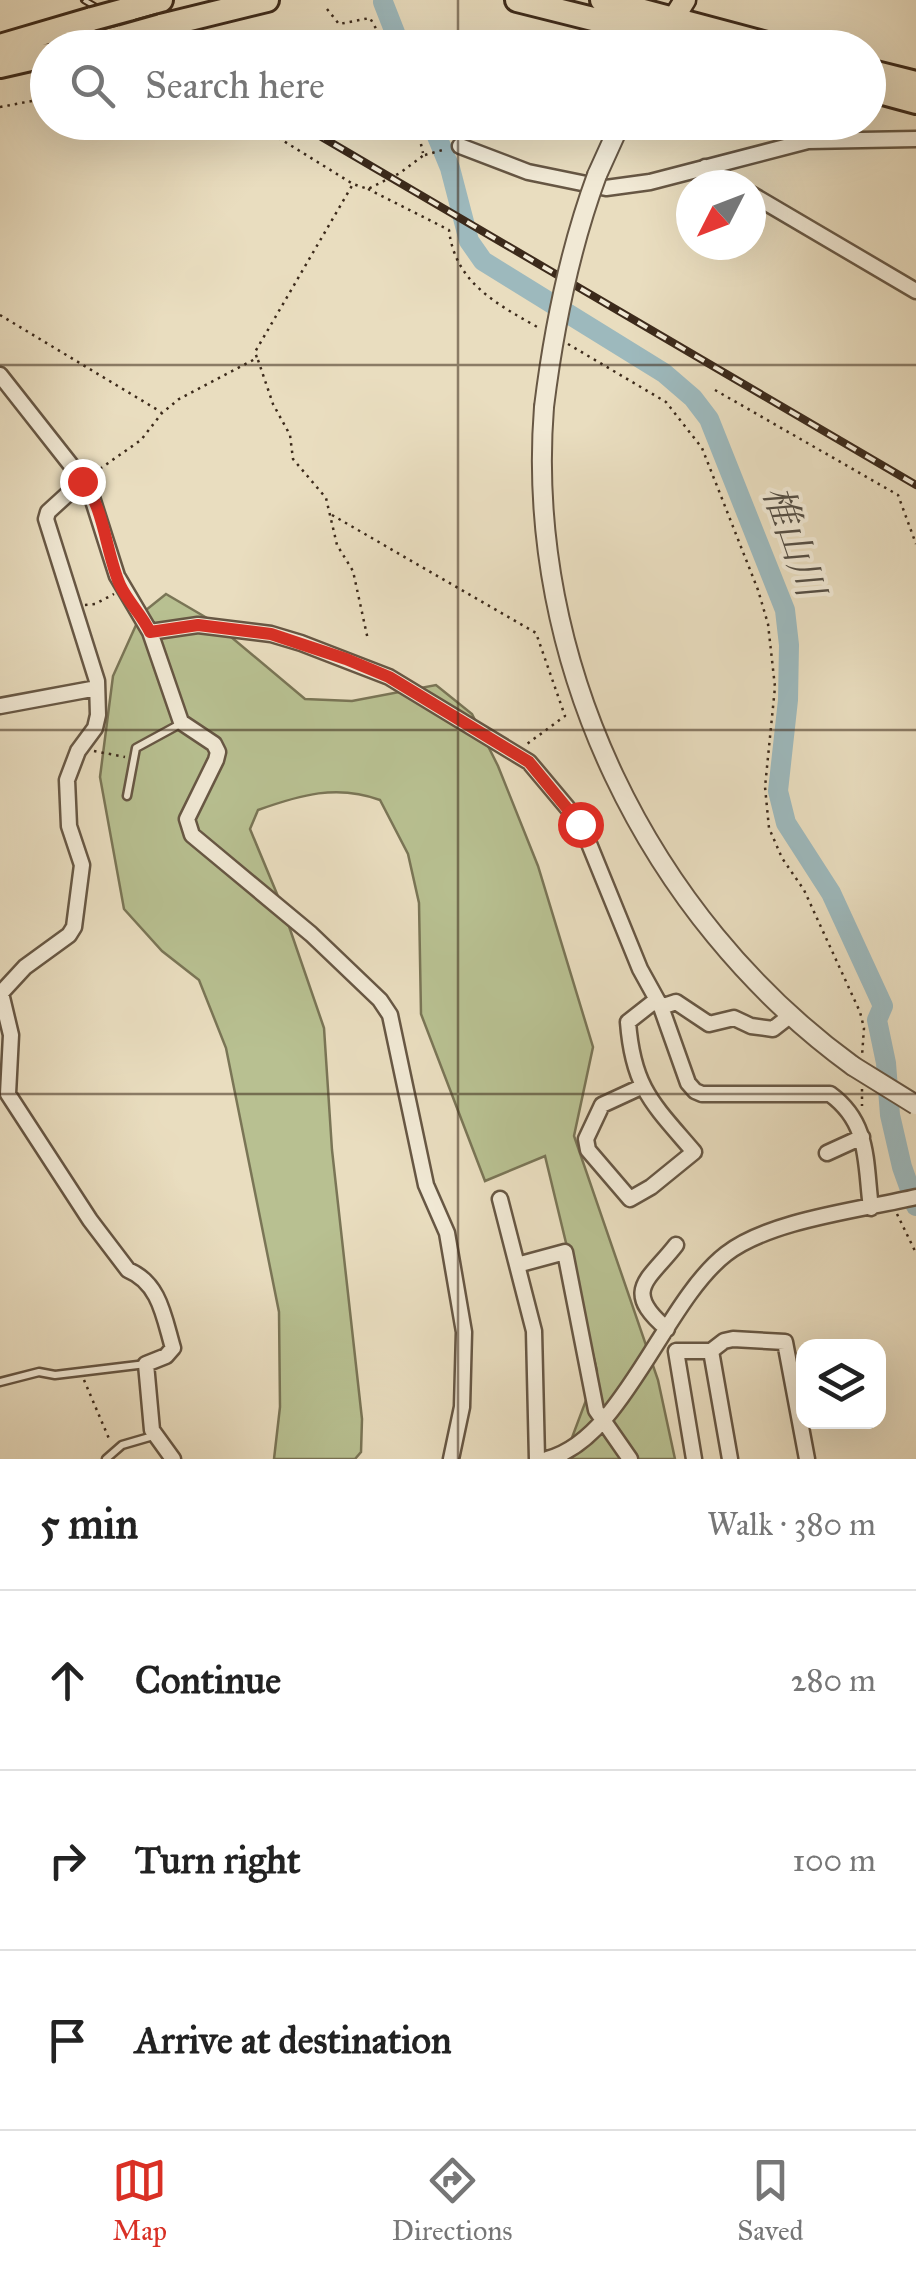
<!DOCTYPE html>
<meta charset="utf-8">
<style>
:root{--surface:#fff;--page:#f2f2f2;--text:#222;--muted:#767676;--line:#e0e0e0;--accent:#d93025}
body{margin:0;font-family:"IM FELL Great Primer","Noto Serif JP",serif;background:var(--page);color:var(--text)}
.controls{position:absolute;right:30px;bottom:30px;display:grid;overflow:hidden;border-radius:20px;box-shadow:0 10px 40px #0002}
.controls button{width:90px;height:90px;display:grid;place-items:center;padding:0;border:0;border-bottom:2px solid var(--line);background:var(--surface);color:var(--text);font:50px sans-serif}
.compass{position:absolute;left:676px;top:170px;width:90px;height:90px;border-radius:50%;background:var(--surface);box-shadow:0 10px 40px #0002;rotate:228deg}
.stop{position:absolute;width:30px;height:30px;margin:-22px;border:8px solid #d93025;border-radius:50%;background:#fff}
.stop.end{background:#d93025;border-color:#fff;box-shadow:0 2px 10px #0008}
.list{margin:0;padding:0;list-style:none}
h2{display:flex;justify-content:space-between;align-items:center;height:130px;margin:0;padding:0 40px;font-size:42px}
h2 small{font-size:32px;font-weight:400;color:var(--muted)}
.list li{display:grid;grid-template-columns:65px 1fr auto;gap:30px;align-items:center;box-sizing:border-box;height:180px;padding:0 40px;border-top:2px solid var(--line)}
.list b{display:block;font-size:38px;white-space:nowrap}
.list em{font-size:32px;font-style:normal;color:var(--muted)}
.icon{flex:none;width:55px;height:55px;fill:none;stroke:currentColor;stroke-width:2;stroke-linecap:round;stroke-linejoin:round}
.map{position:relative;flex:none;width:916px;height:1459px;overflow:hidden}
.search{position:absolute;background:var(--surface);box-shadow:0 10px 40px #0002;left:30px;right:30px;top:30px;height:110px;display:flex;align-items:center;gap:25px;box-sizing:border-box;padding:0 35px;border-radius:55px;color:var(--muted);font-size:38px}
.sheet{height:670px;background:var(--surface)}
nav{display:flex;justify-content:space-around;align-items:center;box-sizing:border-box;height:140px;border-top:2px solid var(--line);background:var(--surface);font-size:28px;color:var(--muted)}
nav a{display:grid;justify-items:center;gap:5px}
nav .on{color:var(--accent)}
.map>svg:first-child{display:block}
.green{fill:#b8c091;stroke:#7a7556;stroke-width:2.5}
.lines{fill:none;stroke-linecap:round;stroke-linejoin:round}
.river{stroke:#9db9bd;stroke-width:20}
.service-casing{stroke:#675744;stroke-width:11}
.minor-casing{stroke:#675744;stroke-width:19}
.tertiary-casing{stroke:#675744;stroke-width:22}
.primary-casing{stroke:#3c2a1b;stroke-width:25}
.trunk-casing{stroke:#3c2a1b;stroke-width:28}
.path{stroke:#3c2a1b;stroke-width:2.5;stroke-dasharray:2.5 5;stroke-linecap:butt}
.service{stroke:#f1e9d5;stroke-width:6}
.minor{stroke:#f1e9d5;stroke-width:14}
.tertiary{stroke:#f1e9d5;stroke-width:18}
.primary{stroke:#e9ddbf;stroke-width:20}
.trunk{stroke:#e9ddbf;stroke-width:22}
.rail-casing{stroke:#3c2a1b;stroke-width:8}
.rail{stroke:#f1e9d5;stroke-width:4;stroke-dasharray:11;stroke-linecap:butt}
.tertiary-bridge-casing{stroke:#675744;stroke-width:22;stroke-linecap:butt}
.trunk-bridge-casing{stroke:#3c2a1b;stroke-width:28;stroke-linecap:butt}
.tertiary-bridge{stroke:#f1e9d5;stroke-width:18}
.trunk-bridge{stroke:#e9ddbf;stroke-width:22}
.route{stroke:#d93025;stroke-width:12}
.grid{fill:none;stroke:#3c2a1b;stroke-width:2.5;stroke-opacity:0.55}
.labels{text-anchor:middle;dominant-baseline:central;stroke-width:8;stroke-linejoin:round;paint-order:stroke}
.water-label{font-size:38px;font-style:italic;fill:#544e44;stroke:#f1e9d5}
</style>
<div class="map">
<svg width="916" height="1459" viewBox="0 0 916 1459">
<rect width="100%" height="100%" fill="#e9ddbf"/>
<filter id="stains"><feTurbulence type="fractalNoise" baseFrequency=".002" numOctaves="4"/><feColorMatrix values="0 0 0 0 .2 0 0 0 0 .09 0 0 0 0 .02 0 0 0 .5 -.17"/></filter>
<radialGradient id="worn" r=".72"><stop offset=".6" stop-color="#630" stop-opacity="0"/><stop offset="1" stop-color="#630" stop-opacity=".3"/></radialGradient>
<path class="green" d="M166 594 212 621 305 699 352 701 436 685 472 714 498 766 538 866 593 1047 574 1136 658 1380 675 1459H564L597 1371 545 1156 485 1181 421 1014 419 903 408 854 380 800C337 784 300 795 258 810L250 829 282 906 324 1028 332 1150 362 1419 361 1452 355 1459H274L280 1407 279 1312 226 1048 199 980 162 951 124 909 100 777 113 676 141 614Z"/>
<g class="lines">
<path class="river" d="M383 2 401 48
M431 122 450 168 469 241 483 261 664 373 693 398 709 419 785 610 789 645 788 700 778 791 786 823 831 893 883 1006 877 1020 886 1063 890 1115 902 1167 916 1206"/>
<g class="service-casing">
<path id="service" d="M127 796 136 748 180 724
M0 1382 39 1372 55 1375 146 1364
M106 1459 122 1445 153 1436"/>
</g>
<g class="minor-casing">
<path id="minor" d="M460 146 528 172 606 188 650 182 808 141 916 139
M705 167 735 185
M751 194 916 291
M0 375 89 488 117 576 150 632 181 722 214 744 218 752 216 760 187 819 192 835 311 934 380 1000 390 1015 426 1185 447 1233 464 1332 462 1407 451 1459
M82 481 48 512 46 519 97 681 98 715 95 728 78 751 67 780 69 826 82 865 74 927 69 935 25 967 1 993 11 1035 8 1094 90 1220 128 1270C160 1283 164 1318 173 1348L166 1356 146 1364 152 1430 173 1459
M150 632 198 625 271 634 301 643 389 677 529 762 581 824 640 969 661 1007 688 1083 695 1091 702 1094H830C870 1123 865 1162 871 1208
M0 706 97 688
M661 1007 676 1002 709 1024 734 1018 751 1026 773 1029 791 1015
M641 1087 602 1105 586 1139 588 1150 630 1199 651 1187 694 1152C653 1104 633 1088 628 1022L656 1000
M827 1153 862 1137
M500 1199 534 1331 537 1459
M517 1265 565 1252 596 1410 630 1459
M667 1329C621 1290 649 1280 676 1245
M711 1351 730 1459
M547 1459C623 1440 664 1302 726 1254 770 1220 860 1210 916 1197
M694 1459 676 1351H711L724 1341 733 1339 785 1342 807 1459"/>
</g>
<g class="tertiary-casing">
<path id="tertiary" d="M597 175 621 122
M544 407C524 661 648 917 853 1066"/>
</g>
<g class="primary-casing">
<path id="primary" d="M667 29 685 0"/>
</g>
<g class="trunk-casing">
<path id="trunk" d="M517 0 709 48
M602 0 782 48
M129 9 161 0
M161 26 267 0
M0 46 92 19
M78 48 122 37
M0 66 48 55
M868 71 916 83
M868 89 916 102"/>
</g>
<path class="path" d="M327 9 339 24 370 18 387 48
M0 107 48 98
M253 122 353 184 368 189 400 173 424 155
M416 122 423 153
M425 155 446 149
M368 189 449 230C455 283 497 304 539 328
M0 315 161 412
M568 344 666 402 702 448 758 590 768 624 775 687 765 787 769 828 782 858 804 890 860 1012 864 1028 862 1056
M258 360 273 404 290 435 293 459 326 498 337 545 353 571 368 640
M715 390 898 495 916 544
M94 473 141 440 162 413 179 399 257 358 255 352 353 184
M332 515 536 633 565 716 527 744
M85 605 95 604 114 594
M94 751 125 757
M862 1089V1106
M897 1214 916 1253
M84 1380 110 1441"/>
<use href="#service" class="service"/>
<use href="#minor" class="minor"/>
<use href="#tertiary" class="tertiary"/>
<use href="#primary" class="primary"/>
<use href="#trunk" class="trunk"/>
<g class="rail-casing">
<path id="rail" d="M84 0 166 48
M296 122 916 485"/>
</g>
<use href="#rail" class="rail"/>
<g class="tertiary-bridge-casing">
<path id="tertiary-bridge" d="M544 407C554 326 569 251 597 175
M853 1066 916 1105"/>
</g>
<g class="trunk-bridge-casing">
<path id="trunk-bridge" d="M92 19 129 9
M122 37 161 26"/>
</g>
<use href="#tertiary-bridge" class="tertiary-bridge"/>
<use href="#trunk-bridge" class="trunk-bridge"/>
</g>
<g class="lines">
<path class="route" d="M82 481C104 505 106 554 120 585 128 602 142 615 150 632L198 625 271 634 346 659 389 677 529 762 580 824"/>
</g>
<path class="grid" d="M458 0V48M458 122V1459M0 365H916M0 730H916M0 1094H916"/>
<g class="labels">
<g class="water-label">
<text transform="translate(794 541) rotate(71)">椎山川</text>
</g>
</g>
<rect width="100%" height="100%" filter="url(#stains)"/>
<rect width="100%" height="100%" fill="url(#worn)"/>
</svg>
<div class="controls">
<button><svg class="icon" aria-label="layers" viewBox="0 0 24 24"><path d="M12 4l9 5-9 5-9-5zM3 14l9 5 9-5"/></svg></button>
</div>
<svg class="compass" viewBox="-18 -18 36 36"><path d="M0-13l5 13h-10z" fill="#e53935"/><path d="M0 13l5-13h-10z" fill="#767676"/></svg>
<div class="stop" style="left:580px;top:824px"></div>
<div class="stop end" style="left:82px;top:481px"></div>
<div class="search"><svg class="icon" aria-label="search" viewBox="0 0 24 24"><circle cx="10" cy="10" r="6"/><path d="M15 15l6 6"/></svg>Search here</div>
</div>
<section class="sheet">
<h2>5 min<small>Walk · 380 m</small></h2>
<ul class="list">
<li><svg class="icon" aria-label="ahead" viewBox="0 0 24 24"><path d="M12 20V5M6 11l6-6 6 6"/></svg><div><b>Continue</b></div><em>280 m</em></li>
<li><svg class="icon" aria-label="right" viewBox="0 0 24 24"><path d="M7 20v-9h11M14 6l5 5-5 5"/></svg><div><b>Turn right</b></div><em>100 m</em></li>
<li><svg class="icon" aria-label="arrive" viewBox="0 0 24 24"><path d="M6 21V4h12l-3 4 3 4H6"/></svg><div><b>Arrive at destination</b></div></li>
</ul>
</section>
<nav>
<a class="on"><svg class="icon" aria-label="map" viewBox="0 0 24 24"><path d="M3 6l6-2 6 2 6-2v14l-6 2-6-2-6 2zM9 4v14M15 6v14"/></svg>Map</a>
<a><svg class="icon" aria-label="directions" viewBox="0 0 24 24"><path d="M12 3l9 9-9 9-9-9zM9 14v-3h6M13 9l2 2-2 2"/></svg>Directions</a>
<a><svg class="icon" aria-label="saved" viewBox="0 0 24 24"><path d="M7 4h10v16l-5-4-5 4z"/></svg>Saved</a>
</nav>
